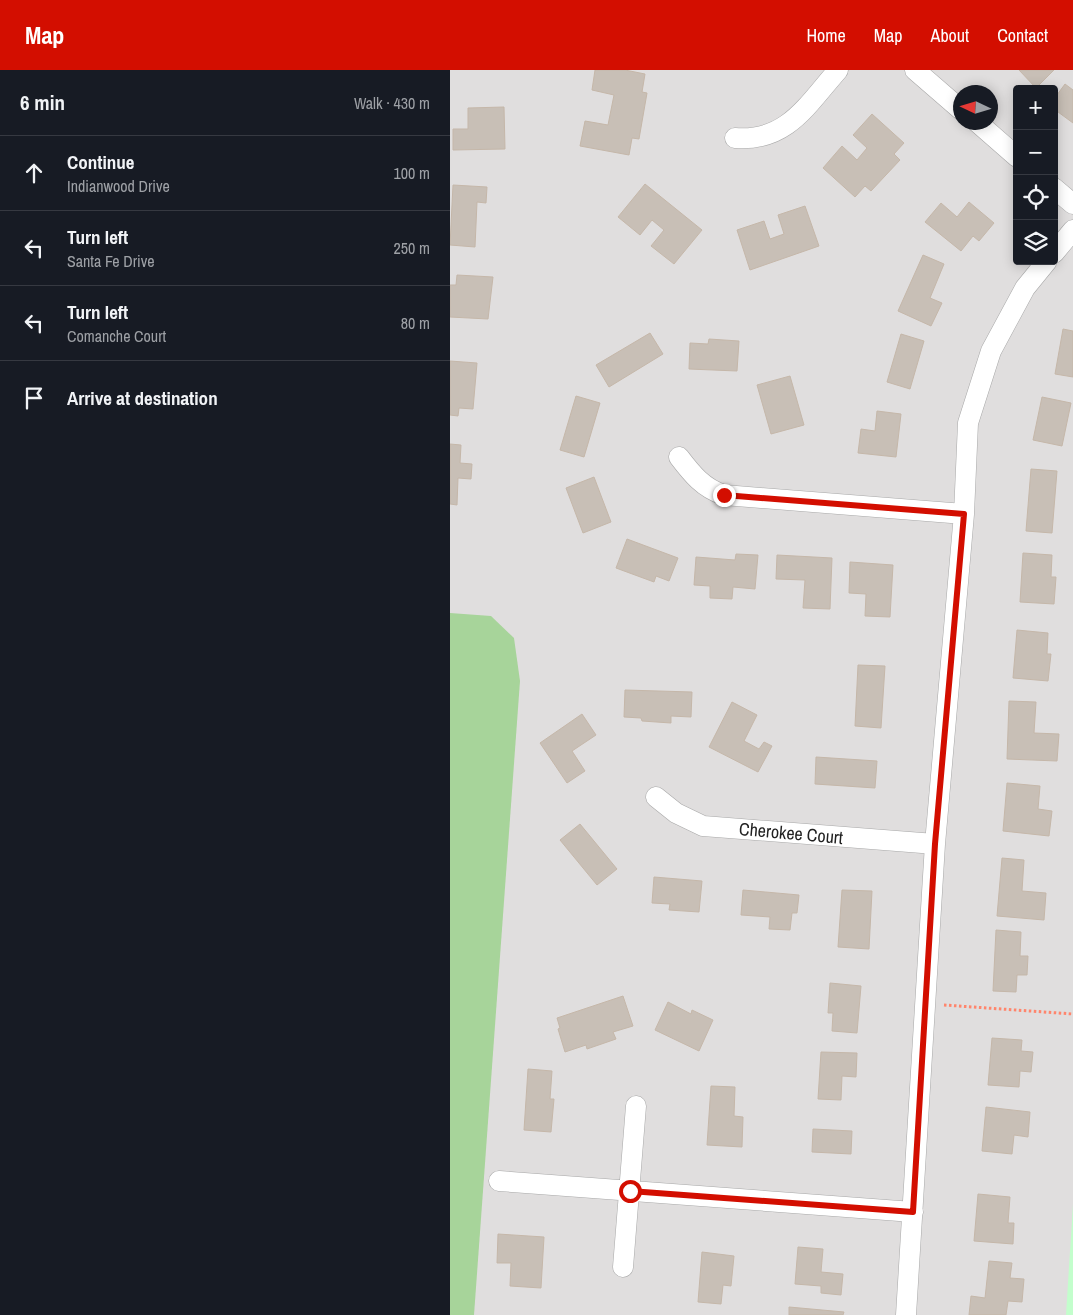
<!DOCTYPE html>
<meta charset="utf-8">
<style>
:root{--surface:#171b24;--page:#20242c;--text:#f1f3f6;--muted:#9ea1a6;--line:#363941;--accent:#d30e00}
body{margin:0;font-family:"Archivo Narrow",sans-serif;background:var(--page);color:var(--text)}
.controls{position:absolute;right:15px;top:15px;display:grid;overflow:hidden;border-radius:5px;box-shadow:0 2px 12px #0003}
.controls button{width:45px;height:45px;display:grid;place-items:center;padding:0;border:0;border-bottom:1px solid var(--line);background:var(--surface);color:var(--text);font:25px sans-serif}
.compass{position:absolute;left:503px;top:15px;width:45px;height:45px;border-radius:50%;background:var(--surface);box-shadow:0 2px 12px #0003;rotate:274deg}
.stop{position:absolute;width:15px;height:15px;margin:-11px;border:4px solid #d30e00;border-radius:50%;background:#fff}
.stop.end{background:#d30e00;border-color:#fff;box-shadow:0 1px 5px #0008}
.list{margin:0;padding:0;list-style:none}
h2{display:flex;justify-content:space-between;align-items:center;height:65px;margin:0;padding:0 20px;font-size:21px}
h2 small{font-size:16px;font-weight:400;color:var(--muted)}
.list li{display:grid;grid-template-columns:32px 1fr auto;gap:15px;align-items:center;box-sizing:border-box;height:75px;padding:0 20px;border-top:1px solid var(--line)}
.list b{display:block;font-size:19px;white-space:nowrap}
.list p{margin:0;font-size:16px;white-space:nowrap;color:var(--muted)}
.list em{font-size:16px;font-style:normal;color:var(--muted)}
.icon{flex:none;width:28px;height:28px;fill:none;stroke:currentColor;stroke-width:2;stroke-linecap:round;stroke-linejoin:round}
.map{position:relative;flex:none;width:623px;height:1245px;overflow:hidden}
header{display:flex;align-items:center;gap:30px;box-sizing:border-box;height:70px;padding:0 25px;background:var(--accent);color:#fff}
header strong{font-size:24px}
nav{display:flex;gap:28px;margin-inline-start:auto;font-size:18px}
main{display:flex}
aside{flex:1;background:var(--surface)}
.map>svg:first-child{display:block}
.residential{fill:#e0dede;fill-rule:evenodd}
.forest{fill:#a7d49a}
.park{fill:#c3fecc}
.building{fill:#c8bfb6;stroke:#c5b7a9}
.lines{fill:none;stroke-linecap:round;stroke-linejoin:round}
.minor-casing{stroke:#a8a8a8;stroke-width:21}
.path{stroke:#ff856c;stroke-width:3;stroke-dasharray:2.5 2.5;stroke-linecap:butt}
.minor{stroke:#fff;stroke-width:20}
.route{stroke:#d30e00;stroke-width:6}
.labels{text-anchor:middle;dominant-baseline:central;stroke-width:4;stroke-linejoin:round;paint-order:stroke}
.street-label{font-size:18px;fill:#212121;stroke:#fff}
</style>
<header>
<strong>Map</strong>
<nav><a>Home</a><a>Map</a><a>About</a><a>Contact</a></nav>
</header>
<main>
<aside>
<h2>6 min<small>Walk · 430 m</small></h2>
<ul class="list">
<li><svg class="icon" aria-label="ahead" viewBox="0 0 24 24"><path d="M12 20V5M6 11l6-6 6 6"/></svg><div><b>Continue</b><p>Indianwood Drive</p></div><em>100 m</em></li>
<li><svg class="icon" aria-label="left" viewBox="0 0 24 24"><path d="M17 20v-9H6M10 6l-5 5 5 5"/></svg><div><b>Turn left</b><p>Santa Fe Drive</p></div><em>250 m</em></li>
<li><svg class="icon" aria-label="left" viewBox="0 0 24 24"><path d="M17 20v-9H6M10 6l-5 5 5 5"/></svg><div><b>Turn left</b><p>Comanche Court</p></div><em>80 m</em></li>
<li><svg class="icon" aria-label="arrive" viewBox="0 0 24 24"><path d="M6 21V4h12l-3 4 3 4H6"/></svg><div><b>Arrive at destination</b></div></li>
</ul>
</aside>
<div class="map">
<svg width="623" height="1245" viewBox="0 0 623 1245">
<rect width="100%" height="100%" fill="#f2efe8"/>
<path class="residential" d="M0 0H623V1245H0ZM567 19H604V191H567ZM510 22H540V52H510Z"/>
<path class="forest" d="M0 543 41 546 64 568 70 611 24 1245H0Z"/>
<path class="park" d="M623 1134V1245H616Z"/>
<path class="building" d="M145 0H175L195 4 192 22 197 23 189 69 182 68 179 85 130 76 135 51 158 55 164 25 142 20Z
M569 0H604L586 18Z
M615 14 623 20V53L604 39V29Z
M54 37 55 79 3 80V59H18V38Z
M422 44 454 73 444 84 450 90 421 121 415 116 405 127 373 98 392 76 407 90 417 78 403 65Z
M195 114 252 160 224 194 201 176 214 160 202 150 190 165 168 147Z
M3 115 37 117 36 133 27 132 25 177 0 175Z
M519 132 544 153 529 171 523 166 511 181 475 152 491 133 507 147Z
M355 136 369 176 300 200 287 160 314 151 320 169 334 164 328 145Z
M473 185 494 194 480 228 492 233 481 256 448 241Z
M7 205 43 207 38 249 0 247V215H6Z
M613 259 623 261V307L605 304Z
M200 263 213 284 159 317 146 295Z
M451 264 474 271 460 319 437 312Z
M259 269 289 271 287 301 239 299 240 273 258 274Z
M0 291 27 293 23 339 9 338 8 346 0 345Z
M340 306 354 355 321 364 307 315Z
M126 326 150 333 134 387 110 380Z
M592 327 621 333 612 376 583 370Z
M427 341 451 344 446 387 408 383 411 359 425 361Z
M0 374 11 375 10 393 22 394 21 409 8 408 7 435 0 434Z
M581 399 607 401 602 463 576 461Z
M144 407 161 452 133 463 116 418Z
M177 469 228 488 219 511 206 506 204 512 166 498Z
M573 483 602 485 601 507H606L604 534 570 532Z
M286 484 308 485 305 519 283 517 282 529 260 528V516L244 515 246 487 285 490Z
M327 485 382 488 380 539 353 538 355 510 326 509Z
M400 492 443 495 440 547 415 546 416 524 399 523Z
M567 560 598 563 597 584H601L598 611 563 608Z
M408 595 435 596 431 658 405 656Z
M175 620 242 622 241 647 221 646V653L192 651 191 648 174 647Z
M559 631 586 632 584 663 609 664 607 691 557 689Z
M282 632 307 645 294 671 309 679 314 672 322 676 308 702 259 677Z
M132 644 146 665 122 681 135 701 117 713 90 673Z
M366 687 427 691 425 718 365 714Z
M557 713 590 716 588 739 602 741 599 766 553 761Z
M130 754 167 799 147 815 110 770Z
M552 788 574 790 572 821 596 823 594 850 547 846Z
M204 807 252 811 249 842 219 840 220 834 202 833Z
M293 820 349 825 347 843H342L340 860 319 859 320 847 291 845Z
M392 820 422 821 419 879 388 877Z
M546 860 571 862 570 886H578L577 905H567L566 922 543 921Z
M380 913 411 916 407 963 382 961 383 943H378Z
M173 926 183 956 163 962 166 969 137 979 136 975 115 982 108 959 110 958 107 948Z
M218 932 241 944 242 940 263 950 249 981 205 960Z
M542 968 572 970 571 981 583 982 581 1002 570 1001 569 1017 538 1015Z
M371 982 407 983 406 1007 392 1006 391 1030 368 1029Z
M78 999 102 1001 100 1029H104L101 1062 74 1060Z
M261 1016 285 1017 284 1046 293 1047 292 1077 257 1075Z
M536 1037 580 1042 578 1067 564 1065 562 1084 532 1081Z
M363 1059 402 1061 401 1084 362 1082Z
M528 1124 560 1127 558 1153H564L563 1174 524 1171Z
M48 1164 94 1167 91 1218 60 1216 61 1193H47Z
M348 1177 373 1179 371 1202 393 1204 391 1225 371 1223V1216L345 1214Z
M252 1182 284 1186 281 1216 273 1215 271 1234 248 1232Z
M539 1191 562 1193 560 1208 574 1209 572 1232 558 1231 556 1245H519L521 1226 535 1228Z
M339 1237 394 1242 393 1245H339Z"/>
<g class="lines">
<g class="minor-casing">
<path id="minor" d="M465 0 510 39
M527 52 567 87
M285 68C337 72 357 35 388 0
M604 118 623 134
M604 183 623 160
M229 387C242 404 253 418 274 425L514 444
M206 727 226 743 253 756 485 774
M49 1111 463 1142
M173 1197 186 1036
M456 1245 485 774 514 444 518 353 541 281 575 218 597 191"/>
</g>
<path class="path" d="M494 935 623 944"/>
<use href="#minor" class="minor"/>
</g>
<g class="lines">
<path class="route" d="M180 1121 463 1142 485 774 514 444 274 425"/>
</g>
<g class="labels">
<g class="street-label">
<text transform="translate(341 763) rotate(5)">Cherokee Court</text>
</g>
</g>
</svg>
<div class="controls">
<button>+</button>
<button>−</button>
<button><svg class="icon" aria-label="locate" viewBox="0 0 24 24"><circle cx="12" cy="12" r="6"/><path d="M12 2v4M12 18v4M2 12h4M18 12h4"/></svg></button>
<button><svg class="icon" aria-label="layers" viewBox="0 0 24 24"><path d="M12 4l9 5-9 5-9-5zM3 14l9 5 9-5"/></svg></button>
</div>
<svg class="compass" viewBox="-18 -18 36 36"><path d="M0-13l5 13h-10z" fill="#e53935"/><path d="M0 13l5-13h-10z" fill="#9ea1a6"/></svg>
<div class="stop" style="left:180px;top:1121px"></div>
<div class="stop end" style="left:274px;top:425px"></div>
</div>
</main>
